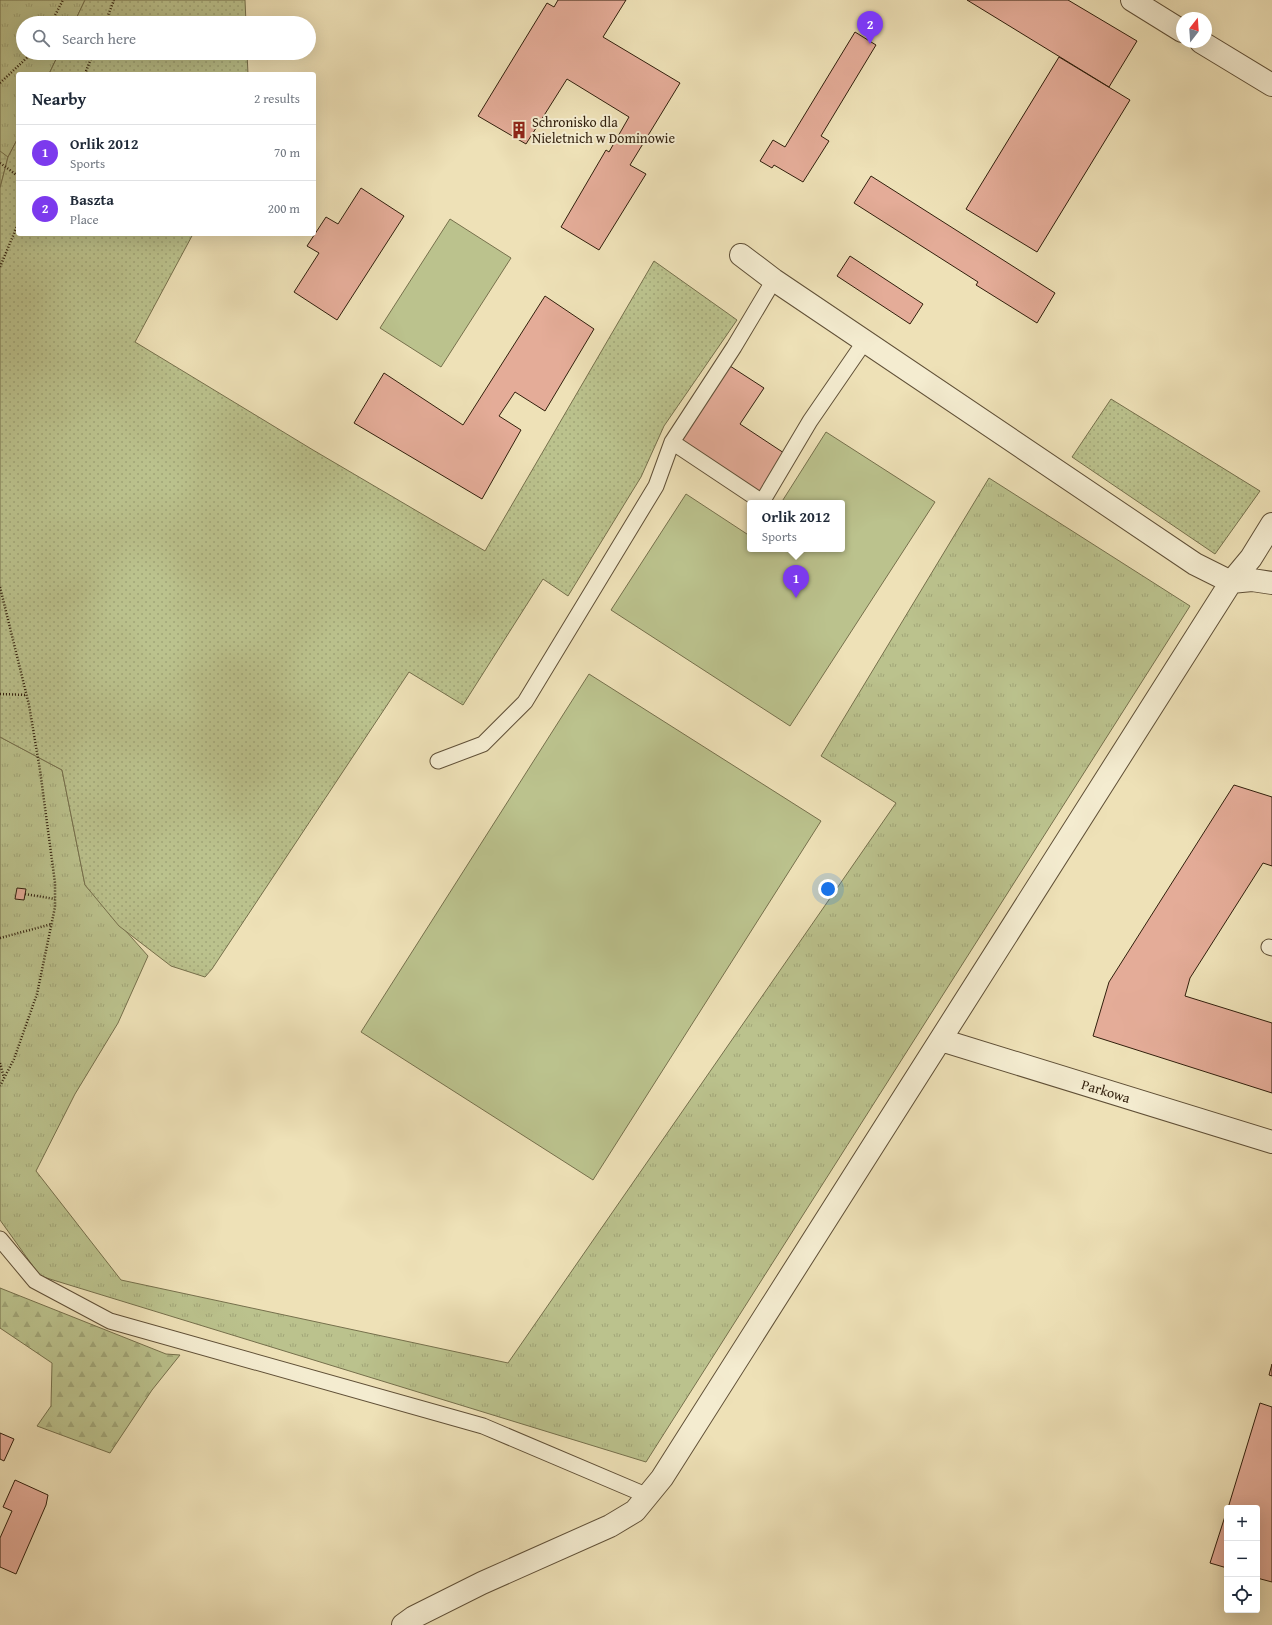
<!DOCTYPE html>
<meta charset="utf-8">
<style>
:root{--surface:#fff;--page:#f6f6f7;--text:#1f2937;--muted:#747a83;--line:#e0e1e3;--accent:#7c3aed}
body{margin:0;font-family:"Gentium Book Plus",serif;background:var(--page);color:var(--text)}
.controls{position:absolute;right:12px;bottom:12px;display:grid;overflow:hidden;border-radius:4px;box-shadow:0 4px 16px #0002}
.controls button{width:36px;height:36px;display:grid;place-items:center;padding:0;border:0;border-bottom:1px solid var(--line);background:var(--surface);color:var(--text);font:20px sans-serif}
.compass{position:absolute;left:1176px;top:12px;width:36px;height:36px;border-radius:50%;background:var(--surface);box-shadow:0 4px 16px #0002;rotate:17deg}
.you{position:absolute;left:828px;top:889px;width:14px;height:14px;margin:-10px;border:3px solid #fff;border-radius:50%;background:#1a73e8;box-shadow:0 0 0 6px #1a73e833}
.badge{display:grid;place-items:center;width:26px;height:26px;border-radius:50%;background:var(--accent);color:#fff;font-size:13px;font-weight:700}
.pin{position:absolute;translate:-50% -33px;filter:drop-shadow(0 1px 2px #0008)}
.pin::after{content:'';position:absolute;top:21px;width:14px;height:12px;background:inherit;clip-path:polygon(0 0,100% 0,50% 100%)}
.popup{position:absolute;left:747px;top:500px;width:98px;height:52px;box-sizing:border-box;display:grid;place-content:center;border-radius:4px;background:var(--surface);filter:drop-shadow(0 1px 3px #0005);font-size:13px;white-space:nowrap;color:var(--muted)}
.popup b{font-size:15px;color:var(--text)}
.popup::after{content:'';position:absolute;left:50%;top:100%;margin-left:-8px;border:8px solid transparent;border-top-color:var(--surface)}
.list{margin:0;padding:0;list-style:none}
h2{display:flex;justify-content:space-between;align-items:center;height:52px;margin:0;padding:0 16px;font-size:17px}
h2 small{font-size:13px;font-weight:400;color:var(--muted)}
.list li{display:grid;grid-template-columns:26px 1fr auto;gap:12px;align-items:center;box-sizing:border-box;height:56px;padding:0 16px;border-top:1px solid var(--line)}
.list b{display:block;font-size:15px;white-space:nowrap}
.list p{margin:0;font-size:13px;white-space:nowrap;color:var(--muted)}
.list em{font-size:13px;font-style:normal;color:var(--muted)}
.icon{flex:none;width:22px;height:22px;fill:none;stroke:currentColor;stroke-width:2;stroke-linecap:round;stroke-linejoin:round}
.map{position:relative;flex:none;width:1272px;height:1625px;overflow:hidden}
.search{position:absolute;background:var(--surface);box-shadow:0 4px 16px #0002;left:16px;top:16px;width:300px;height:44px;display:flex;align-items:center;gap:10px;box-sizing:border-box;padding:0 14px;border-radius:22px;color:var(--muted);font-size:15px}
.panel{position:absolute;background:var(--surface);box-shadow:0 4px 16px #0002;left:16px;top:72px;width:300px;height:164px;border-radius:4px}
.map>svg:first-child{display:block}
.grass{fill:url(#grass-tufts);stroke:#76704c}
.forest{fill:url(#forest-firs);stroke:#76704c}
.wetland{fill:url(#wetland-marsh);stroke:#76704c}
.park{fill:url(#park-dots);stroke:#76704c}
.pitch{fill:#bbc28d;stroke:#76704c}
.building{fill:#e4ac98;stroke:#311f0c}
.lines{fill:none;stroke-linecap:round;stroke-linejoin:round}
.lane-casing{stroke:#605037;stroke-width:17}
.street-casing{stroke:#605037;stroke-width:24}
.path{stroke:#311f0c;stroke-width:2.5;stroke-dasharray:1 2;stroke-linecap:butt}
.lane{stroke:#f4ecd0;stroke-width:15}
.street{stroke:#f4ecd0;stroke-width:22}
.labels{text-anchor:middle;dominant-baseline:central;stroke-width:4;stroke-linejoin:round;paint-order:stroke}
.poi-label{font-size:14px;fill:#311f0c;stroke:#f4ecd0;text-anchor:start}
.street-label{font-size:14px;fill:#311f0c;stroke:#f4ecd0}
</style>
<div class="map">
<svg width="1272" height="1625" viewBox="0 0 1272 1625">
<defs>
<pattern id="grass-tufts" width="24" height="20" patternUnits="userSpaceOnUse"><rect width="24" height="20" fill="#bbc28d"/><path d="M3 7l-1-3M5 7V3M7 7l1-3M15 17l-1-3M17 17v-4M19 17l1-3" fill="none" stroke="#a1a678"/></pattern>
<pattern id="forest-firs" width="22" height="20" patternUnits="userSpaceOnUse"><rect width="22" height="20" fill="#bbc28d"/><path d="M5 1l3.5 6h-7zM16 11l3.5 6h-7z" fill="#a1a678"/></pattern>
<pattern id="wetland-marsh" width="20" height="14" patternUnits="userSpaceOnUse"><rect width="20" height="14" fill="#bbc28d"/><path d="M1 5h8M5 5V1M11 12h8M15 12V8" fill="none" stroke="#a1a678"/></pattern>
<pattern id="park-dots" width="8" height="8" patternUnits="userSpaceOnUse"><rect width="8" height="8" fill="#bbc28d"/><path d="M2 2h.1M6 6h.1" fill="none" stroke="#a1a678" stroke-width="1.8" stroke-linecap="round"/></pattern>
</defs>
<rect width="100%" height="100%" fill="#eee1b7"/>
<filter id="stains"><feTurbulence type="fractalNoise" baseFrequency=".005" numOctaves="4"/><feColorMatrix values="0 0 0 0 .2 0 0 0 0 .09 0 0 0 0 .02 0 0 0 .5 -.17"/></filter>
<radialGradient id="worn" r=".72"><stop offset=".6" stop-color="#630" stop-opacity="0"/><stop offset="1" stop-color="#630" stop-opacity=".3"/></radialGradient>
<path class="grass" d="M0 0H85L74 23H23V53H59L49 74H18V138L8 157 0 188Z
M989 478 1190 606 646 1462 40 1276 0 1220V737L62 770 85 885 148 956 118 1023 75 1094 36 1171 121 1280 508 1363 896 803 821 756Z"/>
<path class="forest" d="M0 1288 166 1354 180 1355 152 1390 110 1453 37 1426 51 1406 52 1363 0 1328Z"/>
<path class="wetland" d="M0 151 8 157 0 188Z"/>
<path class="park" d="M85 0H245L246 23H74Z
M59 53H247L248 74H49Z
M18 138V234H193L135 342 313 450 485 551 654 261 737 320 664 426 641 477 568 596 543 579 463 705 409 672 212 969 205 977 171 966 119 926 85 885 62 770 0 737V188L8 157Z
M1111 399 1260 491 1215 554 1072 457Z"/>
<path class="pitch" d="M450 219 511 258 441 367 380 328Z
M826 432 935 502 790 726 611 610 686 494 750 536V549H842V503H781Z
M589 674 821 821 593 1180 361 1032Z"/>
<path class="building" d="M558 0H626L603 37 680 83 630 165 646 174 599 250 561 227 606 150 609 152 629 117 567 79 526 144 478 116 547 3 554 7Z
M967 0H1068L1137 41 1109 87Z
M855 32 876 45 821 136 829 141 803 182 774 165 772 168 760 161 773 140 785 147Z
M1059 57 1130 100 1037 252 966 209Z
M871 176 1055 293 1037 323 976 285 978 282 854 203Z
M361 188 404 216 337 320 294 292 319 253 307 246 326 217 338 224Z
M850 256 923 304 910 324 837 276Z
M545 296 594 329 545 411 515 392 499 416 521 430 482 499 354 423 384 373 463 425Z
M730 366 764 388 740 424 787 455 761 494 681 442Z
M1234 785 1272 797V866L1263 863 1190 978 1185 996 1272 1023V1093L1093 1036 1109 982Z
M17 888 26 889 24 900 15 899Z
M1272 1364V1376L1269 1375Z
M1260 1403 1272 1407V1582L1257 1578V1508H1228Z
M0 1433 14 1439 4 1461 0 1459Z
M15 1480 48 1495 46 1505 16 1574 0 1567V1538L12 1511 3 1507Z
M1227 1510V1568L1210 1563Z"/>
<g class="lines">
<g class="lane-casing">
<path id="lane" d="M672 442 762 502 810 421 865 341
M438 761 483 744 525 702 656 486 672 442 734 347 774 280
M1269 947 1272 948
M0 1239 35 1281 110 1321 483 1426 648 1496"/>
</g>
<g class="street-casing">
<path id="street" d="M1132 0 1182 31
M1201 42 1272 85
M741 255 774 280 1195 564 1231 582 1252 580 1272 583
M941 1040 1272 1142
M403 1625 414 1617 482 1583 610 1526 635 1511 662 1478 1231 582 1251 558 1272 524"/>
</g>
<path class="path" d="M51 23 63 0
M105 23 114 0
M85 74 93 53
M0 83 32 53
M0 163 18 176
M0 267 18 224
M0 587 29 705 40 770 55 883V907L37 994 14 1059 0 1086
M0 694 27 695
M25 894 55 899
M0 938 52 924
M0 1063 4 1078"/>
<use href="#lane" class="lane"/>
<use href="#street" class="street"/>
</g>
<defs>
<g id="building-bare" transform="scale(1.38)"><path d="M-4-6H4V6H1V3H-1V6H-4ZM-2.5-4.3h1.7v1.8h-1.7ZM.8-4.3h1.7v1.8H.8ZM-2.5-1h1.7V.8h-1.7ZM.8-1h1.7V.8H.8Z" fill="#8f2418" stroke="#f4ecd0" stroke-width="2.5" paint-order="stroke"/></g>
</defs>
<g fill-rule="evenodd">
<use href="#building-bare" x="519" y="130"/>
</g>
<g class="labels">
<g class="poi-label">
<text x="532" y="122">Schronisko dla<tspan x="532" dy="16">Nieletnich w Dominowie</tspan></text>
</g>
<g class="street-label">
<text transform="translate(1106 1091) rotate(17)">Parkowa</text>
</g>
</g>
<rect width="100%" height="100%" filter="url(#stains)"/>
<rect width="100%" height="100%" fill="url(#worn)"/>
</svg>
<div class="controls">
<button>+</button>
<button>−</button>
<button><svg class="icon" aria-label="locate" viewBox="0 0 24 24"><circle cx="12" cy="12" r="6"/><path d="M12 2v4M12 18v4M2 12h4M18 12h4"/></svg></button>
</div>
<svg class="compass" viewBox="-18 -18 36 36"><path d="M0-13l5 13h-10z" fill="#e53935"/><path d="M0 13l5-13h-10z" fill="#747a83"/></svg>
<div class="you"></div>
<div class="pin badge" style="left:796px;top:598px">1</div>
<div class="popup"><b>Orlik 2012</b>Sports</div>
<div class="pin badge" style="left:870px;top:44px">2</div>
<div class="search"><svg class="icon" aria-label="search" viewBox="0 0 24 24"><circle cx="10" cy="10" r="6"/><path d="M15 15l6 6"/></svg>Search here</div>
<section class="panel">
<h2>Nearby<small>2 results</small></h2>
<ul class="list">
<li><span class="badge">1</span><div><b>Orlik 2012</b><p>Sports</p></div><em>70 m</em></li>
<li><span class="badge">2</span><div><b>Baszta</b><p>Place</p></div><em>200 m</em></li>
</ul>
</section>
</div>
